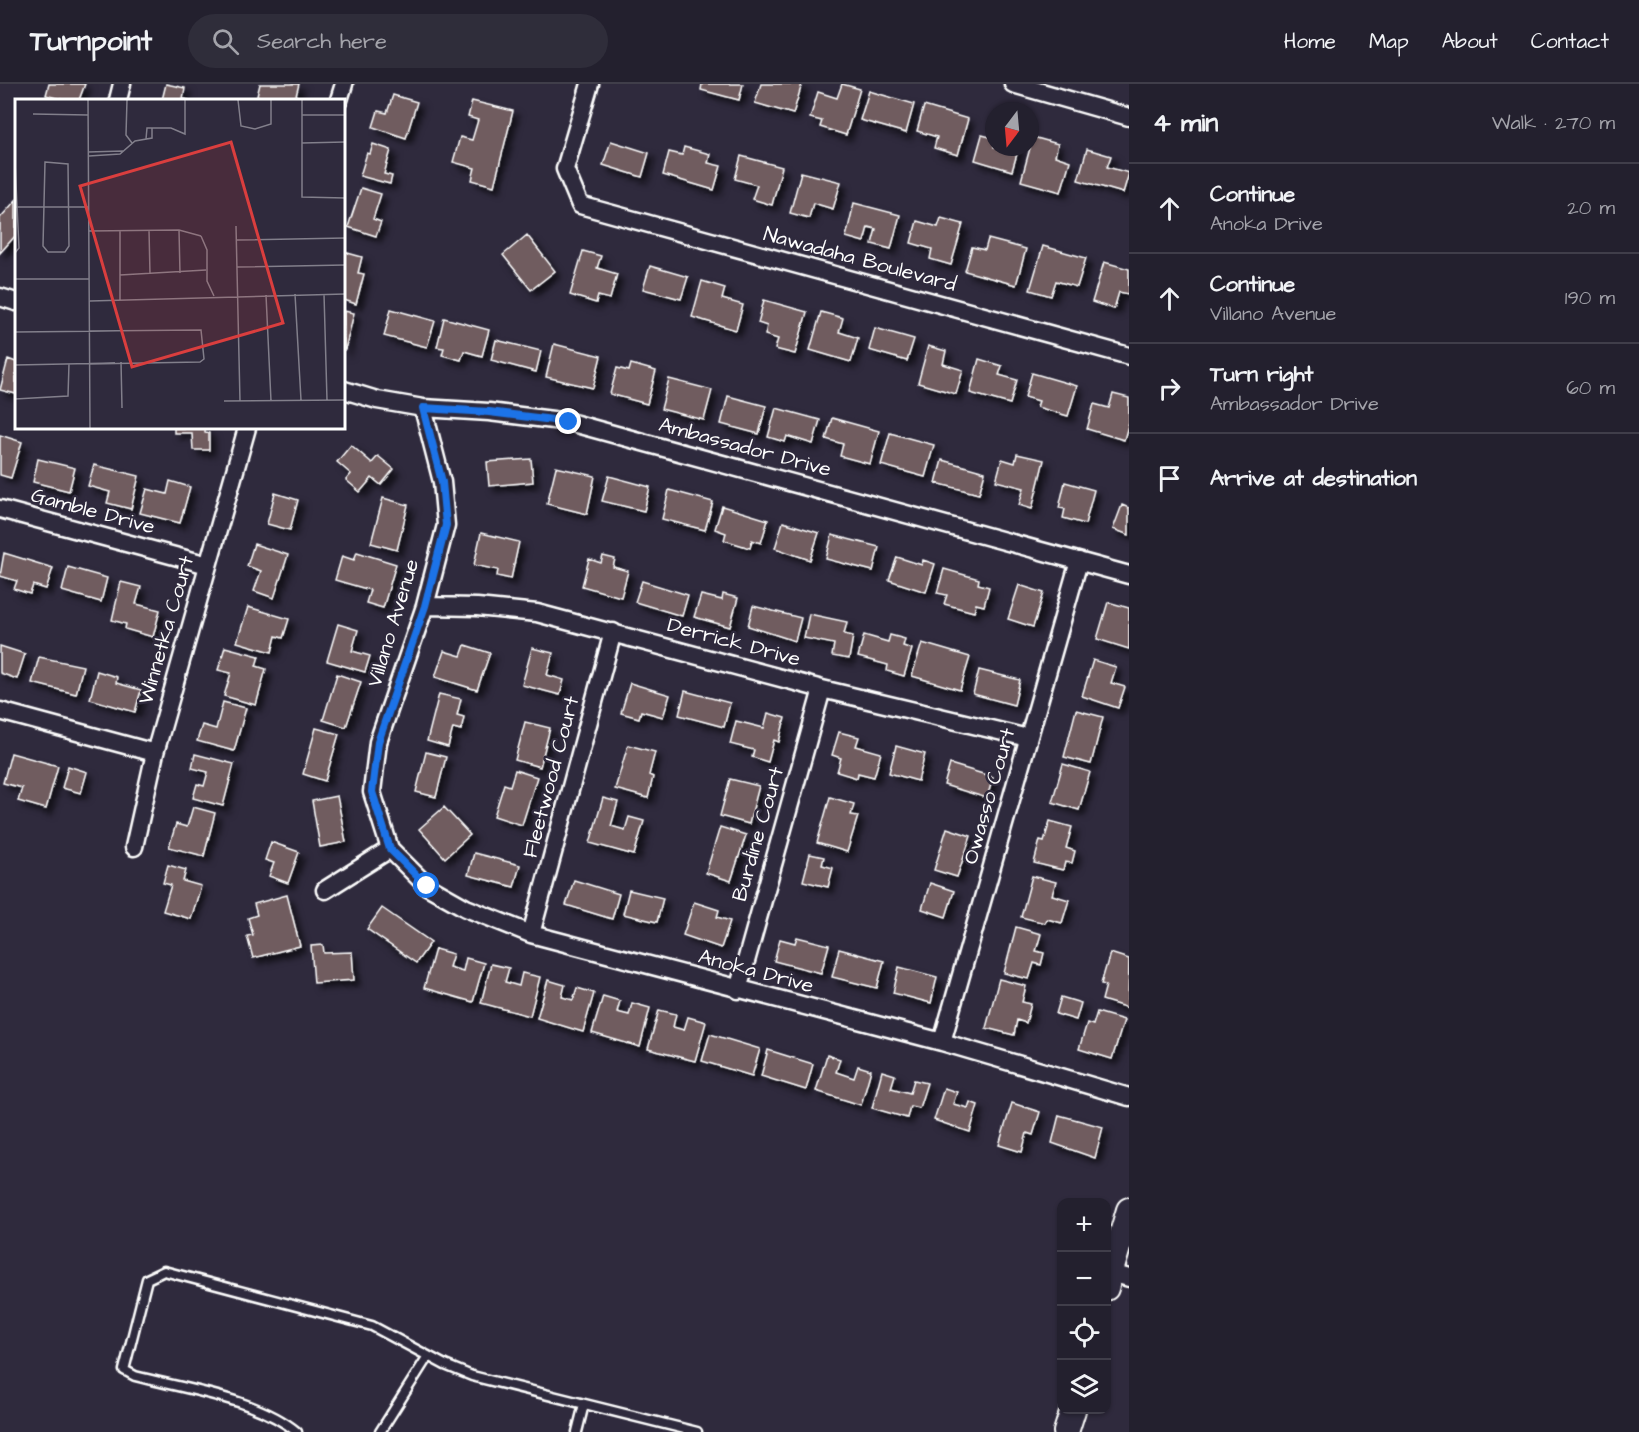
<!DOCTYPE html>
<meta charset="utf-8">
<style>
:root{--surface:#23202e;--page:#2f2d3a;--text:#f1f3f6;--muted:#a3a3aa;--line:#403e4a}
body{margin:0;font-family:"Architects Daughter",sans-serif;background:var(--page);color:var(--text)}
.controls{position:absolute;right:18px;bottom:18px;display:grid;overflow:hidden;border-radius:12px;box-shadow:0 2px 4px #0004}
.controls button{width:54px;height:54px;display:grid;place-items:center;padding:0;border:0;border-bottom:2px solid var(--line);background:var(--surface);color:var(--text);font:30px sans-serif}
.compass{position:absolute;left:985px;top:18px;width:54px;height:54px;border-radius:50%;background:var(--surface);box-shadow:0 2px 4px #0004;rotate:196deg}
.stop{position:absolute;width:18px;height:18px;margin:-14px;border:4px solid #1a73e8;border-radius:50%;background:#fff}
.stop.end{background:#1a73e8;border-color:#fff;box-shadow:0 2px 6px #0008}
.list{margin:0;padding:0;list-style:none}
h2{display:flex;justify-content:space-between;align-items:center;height:78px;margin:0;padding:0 24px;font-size:26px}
h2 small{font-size:20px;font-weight:400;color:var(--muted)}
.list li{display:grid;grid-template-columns:39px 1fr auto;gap:18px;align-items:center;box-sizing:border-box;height:90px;padding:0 24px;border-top:2px solid var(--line)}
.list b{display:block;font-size:22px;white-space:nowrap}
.list p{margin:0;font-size:20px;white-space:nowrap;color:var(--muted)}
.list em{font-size:20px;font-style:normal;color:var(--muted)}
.icon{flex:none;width:33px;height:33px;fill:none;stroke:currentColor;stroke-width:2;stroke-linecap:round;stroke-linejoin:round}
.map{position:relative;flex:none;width:1129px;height:1348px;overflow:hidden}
header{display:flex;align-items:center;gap:36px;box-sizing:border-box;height:84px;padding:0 30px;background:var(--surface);border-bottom:2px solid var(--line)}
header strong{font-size:28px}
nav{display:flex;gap:33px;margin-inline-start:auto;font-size:21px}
.search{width:420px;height:54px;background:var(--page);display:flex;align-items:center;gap:15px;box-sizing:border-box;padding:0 21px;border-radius:33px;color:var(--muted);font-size:22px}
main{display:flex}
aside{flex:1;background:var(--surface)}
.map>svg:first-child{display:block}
.building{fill:#705b5e;stroke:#fff;stroke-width:1.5;filter:url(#shadow)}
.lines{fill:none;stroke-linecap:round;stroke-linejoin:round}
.service-casing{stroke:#fff;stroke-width:13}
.minor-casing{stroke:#fff;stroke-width:21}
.secondary-casing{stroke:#fff;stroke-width:28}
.service{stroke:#2f2a3d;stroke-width:8}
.minor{stroke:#2f2a3d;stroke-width:16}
.secondary{stroke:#2f2a3d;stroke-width:24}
.route{stroke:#1a73e8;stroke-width:8}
.labels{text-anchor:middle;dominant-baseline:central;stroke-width:5;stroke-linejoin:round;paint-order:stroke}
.street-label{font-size:21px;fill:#fff;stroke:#2f2a3d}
.inset-road{fill:none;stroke:#827f8b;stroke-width:1.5}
.view{fill:#da3e3e;fill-opacity:0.15;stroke:#da3e3e;stroke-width:3}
.inset-edge{fill:none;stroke:#fff;stroke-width:3}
</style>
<header>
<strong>Turnpoint</strong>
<div class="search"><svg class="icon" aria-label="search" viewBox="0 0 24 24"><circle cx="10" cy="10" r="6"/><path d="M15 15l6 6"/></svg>Search here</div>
<nav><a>Home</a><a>Map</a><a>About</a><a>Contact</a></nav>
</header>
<main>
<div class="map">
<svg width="1129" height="1348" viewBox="0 0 1129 1348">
<defs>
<filter id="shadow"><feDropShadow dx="5.5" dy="5.5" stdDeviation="3" flood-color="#0009"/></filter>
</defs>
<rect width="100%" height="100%" fill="#2f2a3d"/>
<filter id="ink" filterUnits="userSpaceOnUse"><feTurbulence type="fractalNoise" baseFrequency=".0167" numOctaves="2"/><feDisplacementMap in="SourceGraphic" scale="12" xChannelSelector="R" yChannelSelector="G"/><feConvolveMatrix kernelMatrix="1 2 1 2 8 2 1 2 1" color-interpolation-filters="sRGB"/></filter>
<g filter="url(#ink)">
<path class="building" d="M49 0H85L79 16H63L46 11Z
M166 0 185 4 183 15 189 16H162Z
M260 0H299L295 16H273L257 12Z
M702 0H743L739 16 701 6Z
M761 0H802L793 30 755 19Z
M842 0 860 5 846 51 820 43 822 37 810 34 818 8 837 14Z
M869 7 914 20 906 49 860 36Z
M393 11 417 18 406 54 373 43 378 27 387 29Z
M472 17 513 27 494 102 472 96 475 84 453 78 460 53 472 56 478 36 468 33Z
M924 22 968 35 958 71 934 64 937 53 917 47Z
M982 51 994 54V63H1019L1012 87 975 76Z
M1033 53 1058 60 1055 72 1070 77 1061 108 1021 97Z
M611 57 649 69 642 93 603 81Z
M373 60 391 66 384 90 392 92 390 100 360 92 367 69 370 70Z
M684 63 710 70 708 79 721 82 714 106 663 91 669 68 682 71Z
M1087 65 1111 72 1107 83 1129 89 1123 109 1078 96Z
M741 72 782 83 772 121 752 115 757 101 735 95Z
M801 88 841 98 833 125 813 119 809 134 790 129Z
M361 104 381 110 373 135 381 138 376 152 348 143Z
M16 116V151L0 169V134Z
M854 119 900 131 891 165 872 160 876 145 868 143 864 158 846 153Z
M941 134 963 140 951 181 930 175 932 165 911 159 917 137 938 143Z
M527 151 555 187 531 206 503 171Z
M988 155 1026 165 1016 201 965 187 972 163 985 166Z
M1043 162 1086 174 1077 203 1056 197 1051 212 1030 206Z
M583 167 601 172 597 184 617 190 610 215 598 212 596 219 570 211Z
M344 168 362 173 358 189 364 190 356 220 344 216Z
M1104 178 1129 185V210L1119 208 1114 225 1092 218Z
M650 182 688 193 681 215 643 205Z
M702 197 725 204 722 215 743 221 736 246 692 233Z
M764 216 807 228 795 270 775 265 778 255 765 251 767 242 758 239Z
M391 225 435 237 427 263 384 252Z
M344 227 354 229 345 266H344Z
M821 228 843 234 839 248 858 254 851 278 810 266Z
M444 234 489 246 482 272 464 267 461 276 442 271 444 264 437 263Z
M875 244 914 255 907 277 869 266Z
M496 256 541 267 536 288 491 276Z
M554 260 601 272 593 304 546 293Z
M928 262 946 267 943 280 963 286 956 310 918 299Z
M8 275 16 278V310L0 306Z
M979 275 1002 282 999 291 1017 296 1010 320 970 309Z
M631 280 656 287 647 320 610 310 617 284 629 287Z
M1032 289 1077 302 1068 332 1037 323 1039 317 1025 313Z
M669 295 712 306 704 336 661 325Z
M1113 310 1129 314V338L1124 356 1087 345 1094 320 1109 324Z
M728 312 766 322 759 350 721 340Z
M776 324 820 336 813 360 787 352 785 358 768 353Z
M832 334 879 347 870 380 840 372 843 360 826 355Z
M174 344H205V348L209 349V366H193L192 349H174Z
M890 349 934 361 925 393 881 381Z
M0 351 22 358 11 394 0 391Z
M351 361 372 379 378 372 394 385 381 401 372 394 360 408 346 396 351 390 337 378Z
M1017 370 1044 376 1032 425 1019 421 1024 404 996 397 1002 375 1015 379Z
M38 375 75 384 69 407 33 398Z
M531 375 533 398 489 402 487 378Z
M942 376 985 388 979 410 936 399Z
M94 381 139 392 131 425 107 419 110 408 88 402Z
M556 383 595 392 587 430 547 420Z
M609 392 650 403 644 427 602 417Z
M170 397 190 403 180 439 140 429 147 405 167 410Z
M1065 398 1094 406 1085 440 1063 434 1065 425 1059 424Z
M669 406 713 418 705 446 662 435Z
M275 409 298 416 290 446 267 440Z
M383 414 408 421 397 466 371 459Z
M1122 421 1129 424V451L1113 445Z
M722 422 768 436 761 459 752 456 750 464 724 456 726 449 715 445Z
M783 438 819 449 810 476 775 464Z
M481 449 519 458 511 495 497 492 498 486 474 481Z
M832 451 879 463 873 487 826 475Z
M254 460 288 471 274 514 254 507 261 487 247 482Z
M357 468 396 480 383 524 366 519 370 506 335 496 342 472 354 476Z
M4 469 53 484 46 505 33 501 30 510 14 505 17 497 0 492Z
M603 472 615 475 613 483 628 487 621 513 582 502 589 475 601 479Z
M897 473 922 481 923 476 935 480 926 508 889 496Z
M68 483 107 494 101 518 62 507Z
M944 485 979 495 978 500 989 503 984 522 976 520 974 528 944 520 947 511 937 509Z
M642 497 688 511 682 532 635 518Z
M121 498 141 503 136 520 160 526 153 553 125 545 126 540 112 536Z
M1019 501 1044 509 1033 543 1008 535Z
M723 510 738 514 730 543 694 533 701 511 722 516Z
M1108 518 1129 524V565L1097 555Z
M753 522 801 534 795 557 748 542Z
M248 523 289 535 283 554 276 552 272 568 237 558Z
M809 530 847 538 844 550 853 552 849 575 832 572 834 560 804 554Z
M338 540 358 546 352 567 370 572 365 588 327 577Z
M864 551 888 558 890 551 905 555 903 562 912 565 904 592 887 587 888 581 858 573Z
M922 559 970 573 960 606 912 592Z
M465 561 490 569 477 606 435 593 444 567 461 572Z
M0 562 25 570 17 595 0 589Z
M225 563 259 572 256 582 266 585 256 621 224 612 231 589 218 586Z
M532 564 553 569 547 591 564 596 560 611 522 601Z
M39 573 83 582 76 610 32 599Z
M1093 576 1116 583 1111 599 1125 603 1118 624 1082 612Z
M979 586 1020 596 1014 621 973 610Z
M97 587 117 593 116 599 141 606 135 628 90 615Z
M337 590 361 598 346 643 323 636Z
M630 599 670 611 663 633 641 627 639 634 621 629Z
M685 607 730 619 724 643 679 631Z
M439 610 461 615 457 631 464 633 461 646 453 644 448 663 427 657Z
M223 618 246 624 234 667 197 657 202 641 216 645Z
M1076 626 1103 633 1091 680 1064 673Z
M768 629 785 634 779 658 774 656 768 678 752 673 754 666 730 660 736 637 764 644Z
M525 638 550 644 540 683 515 676Z
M316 644 339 650 325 697 303 690Z
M839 648 859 653 856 662 881 669 874 693 858 689 857 694 837 688 841 674 832 671Z
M628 661 655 668 649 691 653 693 648 714 615 705Z
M896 662 925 670 918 697 889 689Z
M426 668 446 673 436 713 416 708Z
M11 669 58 682 46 725 18 717 22 704 3 699Z
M195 670 234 680 223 722 193 714 197 700 204 702 208 688 192 684Z
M950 680 993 693 987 714 944 701Z
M1063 680 1090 688 1079 726 1052 718Z
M68 682 87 688 81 709 62 704Z
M515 686 537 693 522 741 494 732 504 700 510 702Z
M730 695 759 702 749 740 720 732Z
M337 712 346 758 320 763 312 717Z
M830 713 854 720 851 731 858 732 847 768 817 759Z
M603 714 618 718 611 742 625 746 629 733 644 737 634 771 590 759Z
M193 723 215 729 204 772 169 763 176 740 187 743Z
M444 723 470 751 445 774 419 745Z
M1050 737 1072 743 1066 764 1075 767 1072 779 1065 778 1063 786 1034 779 1040 756 1044 757Z
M720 743 746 751 731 797 706 789Z
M947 744 971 752 957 793 934 786Z
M271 758 299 768 288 799 269 792 274 779 265 776Z
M474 769 520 781 514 803 468 791Z
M810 770 824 773 822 781 833 784 828 803 803 797Z
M168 781 186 786 183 797 201 802 191 835 163 827 171 801 163 799Z
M1032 792 1056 798 1052 811 1069 816 1062 839 1047 835 1045 839 1021 833Z
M574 796 619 810 612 835 566 821Z
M930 799 954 807 946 833 922 825Z
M629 806 663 814 657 838 623 830Z
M287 811 300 862 253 874 247 852 253 851 248 834 257 831 254 820Z
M694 818 719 826 717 833 730 837 721 864 683 851Z
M382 824 431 858 416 879 367 845Z
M1016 843 1041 850 1036 867 1044 869 1041 881 1034 879 1029 895 1004 889Z
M797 853 829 861 821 889 774 877 780 855 795 859Z
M323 861 324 869 352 868 354 896 314 899 311 862Z
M435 865 453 870 449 883 463 887 466 874 484 879 473 918 424 904Z
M839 865 884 877 877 904 832 893Z
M1110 869 1129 875 1128 924 1102 916 1106 901 1101 900Z
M491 880 509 884 505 898 519 902 522 889 540 893 530 932 481 919Z
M899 883 937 893 931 919 893 909Z
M999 895 1026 902 1022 918 1031 920 1026 939 1017 936 1014 951 986 944Z
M548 896 565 901 562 913 573 916 577 904 594 909 583 948 537 934Z
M603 912 620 917 617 928 629 931 632 919 650 924 640 963 592 949Z
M1061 913 1081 919 1076 936 1056 930Z
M659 926 676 930 673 943 684 946 688 933 706 938 695 977 648 965Z
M1097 928 1124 936 1112 975 1079 965 1087 939 1093 941Z
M710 950 760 965 752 992 702 977Z
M768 966 813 980 806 1006 761 992Z
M827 971 840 975 836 988 854 994 858 982 871 986 861 1021 816 1007Z
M882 987 895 991 891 1004 910 1009 914 996 927 999 919 1024 910 1022 907 1034 872 1024Z
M944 1004 957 1008 953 1020 968 1024 970 1018 978 1021 970 1048 934 1036Z
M1012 1019 1040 1028 1033 1051 1027 1049 1022 1068 999 1061Z
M1059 1031 1103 1043 1095 1074 1052 1059Z"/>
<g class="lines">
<g class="service-casing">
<path id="service" d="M297 1348C258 1315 185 1305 135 1292L124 1286 147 1195 164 1187 372 1242 445 1281 472 1292 697 1348
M380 1348 428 1272
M577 1348 584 1320"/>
</g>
<g class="minor-casing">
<path id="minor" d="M590 0 565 85 580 121 1129 272
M1013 0 1129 33
M118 16 122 0
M339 16 344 0
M0 213 16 218
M344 306 377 316 423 324 489 328 569 338 1129 491
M423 324 442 398 446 441 425 522 378 658 372 708 390 765 427 802 466 824 531 850 942 958 1129 1013
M0 425 208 481
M425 522 477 523 537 529 822 605 1028 654
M0 627 155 669
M134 763 155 669 247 344
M325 806 390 765
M531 850 613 548
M738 906 822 605
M942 958 1079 477
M1111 1189 1129 1194"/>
</g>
<g class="secondary-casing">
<path id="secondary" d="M1106 1204 1129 1126
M1066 1348 1073 1326"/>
</g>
<use href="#service" class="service"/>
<use href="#minor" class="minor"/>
<use href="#secondary" class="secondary"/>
</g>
</g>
<g class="lines" filter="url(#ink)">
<path class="route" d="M427 802 390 765 372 708 378 658 425 522 446 441 442 398 423 324 489 328 569 338"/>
</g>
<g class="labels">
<g class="street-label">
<text transform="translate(860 175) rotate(15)">Nawadaha Boulevard</text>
<text transform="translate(745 363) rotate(15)">Ambassador Drive</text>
<text transform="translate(93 427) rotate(15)">Gamble Drive</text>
<text transform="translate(393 539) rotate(-73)">Villano Avenue</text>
<text transform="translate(166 546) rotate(-74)">Winnetka Court</text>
<text transform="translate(734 558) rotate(15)">Derrick Drive</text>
<text transform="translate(551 693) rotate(-75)">Fleetwood Court</text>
<text transform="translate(989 712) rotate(-74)">Owasso Court</text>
<text transform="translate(758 750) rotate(-74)">Burdine Court</text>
<text transform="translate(756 887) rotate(15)">Anoka Drive</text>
</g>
</g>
<g transform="translate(15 15)">
<rect width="330" height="330" fill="#2f2a3d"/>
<path class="inset-road" d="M73 1 75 329M112 1 111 36 117 44M223 1 226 27 240 30 256 25V1M287 1V98L330 99M18 15 73 16M287 16H330M131 40 132 29H156L170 35V1M287 44 330 43M73 53 108 52M74 57 105 55 120 42 137 39V29M0 63 4 149 0 154M30 63 53 65 54 147 50 153H33L28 147ZM0 108H73M221 127 225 302M134 131 135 175M164 131 165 174M74 132 164 131 186 137M105 132V202M186 137 192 151V182L199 197M222 141 330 139M222 168 330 166M105 176 191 171M0 180H74M280 195 286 301M309 195 312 301M251 196 256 302M75 202 330 195M0 233 101 232M106 263 107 309M74 265 185 263 189 260 186 231 75 232M0 266 100 264M0 300 53 297 54 265M209 302 330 301"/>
<path class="view" d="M216 43 268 224 117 268 65 87Z"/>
<rect width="330" height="330" class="inset-edge"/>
</g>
</svg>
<div class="controls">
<button>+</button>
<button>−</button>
<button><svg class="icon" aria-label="locate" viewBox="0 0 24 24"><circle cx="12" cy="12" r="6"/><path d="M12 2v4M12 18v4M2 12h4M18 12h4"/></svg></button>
<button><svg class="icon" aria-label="layers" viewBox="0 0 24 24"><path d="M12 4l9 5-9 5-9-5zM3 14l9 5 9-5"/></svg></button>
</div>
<svg class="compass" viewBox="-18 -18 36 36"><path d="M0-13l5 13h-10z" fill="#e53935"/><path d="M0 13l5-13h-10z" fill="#a3a3aa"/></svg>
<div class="stop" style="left:427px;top:802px"></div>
<div class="stop end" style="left:569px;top:338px"></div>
</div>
<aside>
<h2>4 min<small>Walk · 270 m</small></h2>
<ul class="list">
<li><svg class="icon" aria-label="ahead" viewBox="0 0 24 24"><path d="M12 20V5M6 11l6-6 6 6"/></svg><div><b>Continue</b><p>Anoka Drive</p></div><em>20 m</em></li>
<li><svg class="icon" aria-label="ahead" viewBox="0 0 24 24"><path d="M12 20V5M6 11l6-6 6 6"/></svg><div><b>Continue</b><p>Villano Avenue</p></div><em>190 m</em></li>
<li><svg class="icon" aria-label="right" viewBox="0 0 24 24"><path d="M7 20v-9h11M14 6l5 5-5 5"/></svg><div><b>Turn right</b><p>Ambassador Drive</p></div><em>60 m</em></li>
<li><svg class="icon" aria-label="arrive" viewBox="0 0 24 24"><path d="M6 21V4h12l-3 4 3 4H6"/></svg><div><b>Arrive at destination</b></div></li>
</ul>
</aside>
</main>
